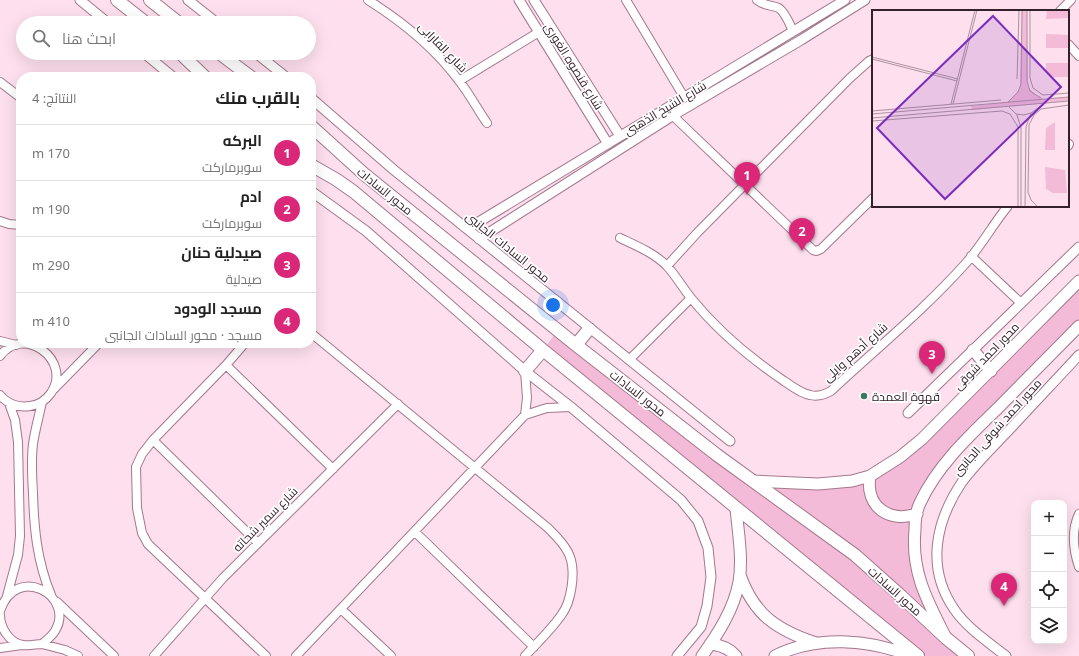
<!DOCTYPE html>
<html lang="ar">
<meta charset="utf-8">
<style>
:root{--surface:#fff;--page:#f2f2f2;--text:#222;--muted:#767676;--line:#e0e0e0;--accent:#db2777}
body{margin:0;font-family:"Noto Sans",Cairo,sans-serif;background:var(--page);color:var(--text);direction:rtl}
.controls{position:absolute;right:12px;bottom:12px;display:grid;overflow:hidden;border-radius:8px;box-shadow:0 4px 16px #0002}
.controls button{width:36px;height:36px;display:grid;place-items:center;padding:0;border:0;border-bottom:1px solid var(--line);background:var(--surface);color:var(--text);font:20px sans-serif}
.you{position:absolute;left:553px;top:305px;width:14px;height:14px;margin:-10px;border:3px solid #fff;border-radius:50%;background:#1a73e8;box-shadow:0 0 0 6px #1a73e833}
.badge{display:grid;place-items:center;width:26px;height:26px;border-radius:50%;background:var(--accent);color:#fff;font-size:13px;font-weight:700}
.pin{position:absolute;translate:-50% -33px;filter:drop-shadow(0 1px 2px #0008)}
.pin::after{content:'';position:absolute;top:21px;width:14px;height:12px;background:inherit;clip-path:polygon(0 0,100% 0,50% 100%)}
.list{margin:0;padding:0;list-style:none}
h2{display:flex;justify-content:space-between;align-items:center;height:52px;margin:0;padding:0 16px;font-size:17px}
h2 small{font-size:13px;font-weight:400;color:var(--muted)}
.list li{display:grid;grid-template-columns:26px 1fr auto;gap:12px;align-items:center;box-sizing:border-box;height:56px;padding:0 16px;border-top:1px solid var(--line)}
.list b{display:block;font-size:15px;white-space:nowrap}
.list p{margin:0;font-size:13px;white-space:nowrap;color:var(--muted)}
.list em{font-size:13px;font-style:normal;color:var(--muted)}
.icon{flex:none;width:22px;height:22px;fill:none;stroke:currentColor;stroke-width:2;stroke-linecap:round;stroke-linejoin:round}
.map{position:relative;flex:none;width:1079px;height:656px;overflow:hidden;direction:ltr}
.search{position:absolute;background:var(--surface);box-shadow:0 4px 16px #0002;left:16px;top:16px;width:300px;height:44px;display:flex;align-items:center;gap:10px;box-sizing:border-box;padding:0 14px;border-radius:22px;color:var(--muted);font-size:15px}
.panel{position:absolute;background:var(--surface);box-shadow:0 4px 16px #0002;left:16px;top:72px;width:300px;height:276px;border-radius:16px;direction:rtl}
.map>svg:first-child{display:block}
.green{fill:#f3bbd7}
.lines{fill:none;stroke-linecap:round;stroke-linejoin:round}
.minor-casing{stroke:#a4778d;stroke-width:10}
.tertiary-casing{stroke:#a4778d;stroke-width:11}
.secondary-casing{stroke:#a4778d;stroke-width:13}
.primary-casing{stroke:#a4778d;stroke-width:14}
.minor{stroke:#fff;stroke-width:8}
.tertiary{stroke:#fff;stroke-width:9}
.secondary{stroke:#fff;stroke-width:11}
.primary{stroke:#fff;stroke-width:12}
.poi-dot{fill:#3d7862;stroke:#fff;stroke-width:1.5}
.labels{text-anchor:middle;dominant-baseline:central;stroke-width:3.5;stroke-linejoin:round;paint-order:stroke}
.street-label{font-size:12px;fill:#33202a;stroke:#fff}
.poi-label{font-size:12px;fill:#33202a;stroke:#fff;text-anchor:start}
.inset-road{fill:none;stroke:#ac939f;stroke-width:1}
.view{fill:#7b2cbf;fill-opacity:0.15;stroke:#7b2cbf;stroke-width:2}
.inset-edge{fill:none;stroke:#33202a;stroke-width:2}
</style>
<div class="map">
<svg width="1079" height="656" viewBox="0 0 1079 656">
<rect width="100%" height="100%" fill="#fddfed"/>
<path class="green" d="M1079 281V326L973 433 924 495 914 543 936 617 968 656H918L543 350 558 330 753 481 842 482 891 462Z"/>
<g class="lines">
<g class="minor-casing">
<path id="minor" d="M368 0C403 22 436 49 460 82 470 95 478 110 487 123
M626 0 684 97
M757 0C765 7 776 5 780 9 786 14 790 25 793 31
M1060 11 1071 0
M1068 44 1079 56
M459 81 539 32
M0 82 21 98
M669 112 813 250 816 251 821 249 873 198
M1068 146 1069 144
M0 221 9 224 21 225
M620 238C637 246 654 253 667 266 676 276 683 288 691 298 717 330 750 358 784 381 792 386 800 393 810 395 818 397 824 395 831 391 876 349 925 309 966 263 982 245 993 224 1008 206
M971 256 1021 303
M667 266 697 233 850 78 869 61 873 59
M311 333 548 528C557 537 568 548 571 560 575 575 571 602 562 614 552 629 537 643 525 656
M0 341 16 345
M245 343 226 365 153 440 142 454 136 467 137 508 142 533 148 544 266 656
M0 356C23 324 73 360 51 393 46 400 39 405 30 406 19 408 7 404 0 395
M629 360 691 298
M226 365 333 469
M54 389 99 343
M42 402C39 416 35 430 33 444 31 460 32 477 33 493 34 529 37 561 51 595
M525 415 527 398 525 371
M153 440 258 543
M1079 514C1071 531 1073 549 1079 567
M415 532 534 647
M7 596 18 555 20 536 18 442 15 420 9 403
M57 602 114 656
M341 609 391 656
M0 611C16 562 76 596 55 631 52 636 47 640 42 644 36 644 29 646 23 645 9 643 0 627 0 615
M42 644 65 650 78 656
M0 648 22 645
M154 656 223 578 398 404
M296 656 525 415 547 408 571 407"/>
</g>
<g class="tertiary-casing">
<path id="tertiary" d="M80 0 108 23
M188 0 217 23
M519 0 608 144
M534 0 620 136
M144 53 173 77
M256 53 286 77
M311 98 394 170 730 441
M311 191 366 231 525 371 571 407 681 500 698 521 708 548 711 577 707 606 701 627 677 656
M467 229 845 0
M479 239 672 116 801 40 865 0
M908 413 1079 247
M1006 656C988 642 967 628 954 609 926 568 935 522 962 482 976 463 994 446 1011 428 1033 404 1056 380 1079 355"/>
</g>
<g class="secondary-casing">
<path id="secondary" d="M973 350 991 371
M870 476C865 507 889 523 917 514
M753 481 818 484 852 481 870 476 900 457 922 439 1079 281
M740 575C754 615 777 630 816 643
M945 636C927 600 911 572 915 530 915 521 916 511 920 503 937 466 969 436 998 408 1025 381 1052 353 1079 326
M710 644C721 645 729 648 736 656
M702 656C718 634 734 609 739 582 743 558 738 532 736 508
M775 656C816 635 869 639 911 656"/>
</g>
<g class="primary-casing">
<path id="primary" d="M117 0 146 23
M150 0 179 23
M180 53 205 77
M219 53 251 77
M311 126 364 174 576 345 717 455 855 555 901 596 946 638 968 656
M311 165 337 180 354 192 543 350 918 656
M576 345 589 329
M525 371 543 350"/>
</g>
<use href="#minor" class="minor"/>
<use href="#tertiary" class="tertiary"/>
<use href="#secondary" class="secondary"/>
<use href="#primary" class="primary"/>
</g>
<circle class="poi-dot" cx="864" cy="396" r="4"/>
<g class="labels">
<g class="street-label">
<text transform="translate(443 47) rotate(46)">شارع الفارابى</text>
<text transform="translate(574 66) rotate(58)">شارع قنصوه الغورى</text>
<text transform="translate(665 108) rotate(-31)">شارع الشيخ الذهبى</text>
<text transform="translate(385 191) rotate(39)">محور السادات</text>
<text transform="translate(508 247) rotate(39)">محور السادات الجانبى</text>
<text transform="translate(855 352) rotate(-42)">شارع أدهم وايلى</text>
<text transform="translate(986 356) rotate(-46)">محور احمد شوقى</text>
<text transform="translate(638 393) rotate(38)">محور السادات</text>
<text transform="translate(997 427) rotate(-48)">محور احمد شوقى الجانبى</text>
<text transform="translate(265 519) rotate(-45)">شارع سمير شحاته</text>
<text transform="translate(895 591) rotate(42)">محور السادات</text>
</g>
<g class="poi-label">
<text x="872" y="396">قهوة العمدة</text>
</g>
</g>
<g transform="translate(872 10)">
<rect width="197" height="197" fill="#fddfed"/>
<path d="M150 0H155L156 77 164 85 173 89 197 87V91L100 100 99 96 136 92 148 79ZM175 0H197V8L174 9ZM174 24 197 25V38H174ZM174 53H197V67H178L174 62ZM183 112V140H173L174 118ZM173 157 193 160 195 183H181L174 179Z" fill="#f3bbd7"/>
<path class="inset-road" d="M155 0V71L158 81 169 88M158 0V68L161 78 171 85 197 83M0 47 86 69M0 49 85 71M145 69 147 0M136 92 146 82 149 74 150 0M79 94 103 0M81 94 105 0M137 97 145 105 149 118V197M0 101 129 90M0 104 197 87M144 104 152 105 159 103M0 108 197 91M0 111 130 101 138 104 146 117V197M153 197 154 117 159 103 170 95M166 197 159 190 156 182 157 115 162 105 169 99 197 95"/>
<path class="view" d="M121 6 189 77 73 189 5 118Z"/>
<rect width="197" height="197" class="inset-edge"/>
</g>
</svg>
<div class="controls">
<button>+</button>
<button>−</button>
<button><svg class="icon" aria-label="locate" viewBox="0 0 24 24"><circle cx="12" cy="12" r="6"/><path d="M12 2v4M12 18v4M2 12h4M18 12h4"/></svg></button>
<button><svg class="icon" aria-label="layers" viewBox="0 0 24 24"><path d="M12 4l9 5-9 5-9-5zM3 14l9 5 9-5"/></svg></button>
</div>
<div class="you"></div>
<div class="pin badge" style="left:747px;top:195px">1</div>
<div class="pin badge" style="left:802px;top:251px">2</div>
<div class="pin badge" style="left:932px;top:374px">3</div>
<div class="pin badge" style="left:1004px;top:606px">4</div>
<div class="search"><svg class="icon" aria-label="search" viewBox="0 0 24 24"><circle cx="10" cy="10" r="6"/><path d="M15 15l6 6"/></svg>ابحث هنا</div>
<section class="panel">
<h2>بالقرب منك<small>النتائج: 4</small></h2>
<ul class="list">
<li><span class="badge">1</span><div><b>البركه</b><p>سوبرماركت</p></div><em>170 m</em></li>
<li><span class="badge">2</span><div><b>ادم</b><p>سوبرماركت</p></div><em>190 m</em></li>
<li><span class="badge">3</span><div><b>صيدلية حنان</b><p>صيدلية</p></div><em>290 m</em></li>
<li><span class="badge">4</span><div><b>مسجد الودود</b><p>مسجد · محور السادات الجانبى</p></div><em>410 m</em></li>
</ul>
</section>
</div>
